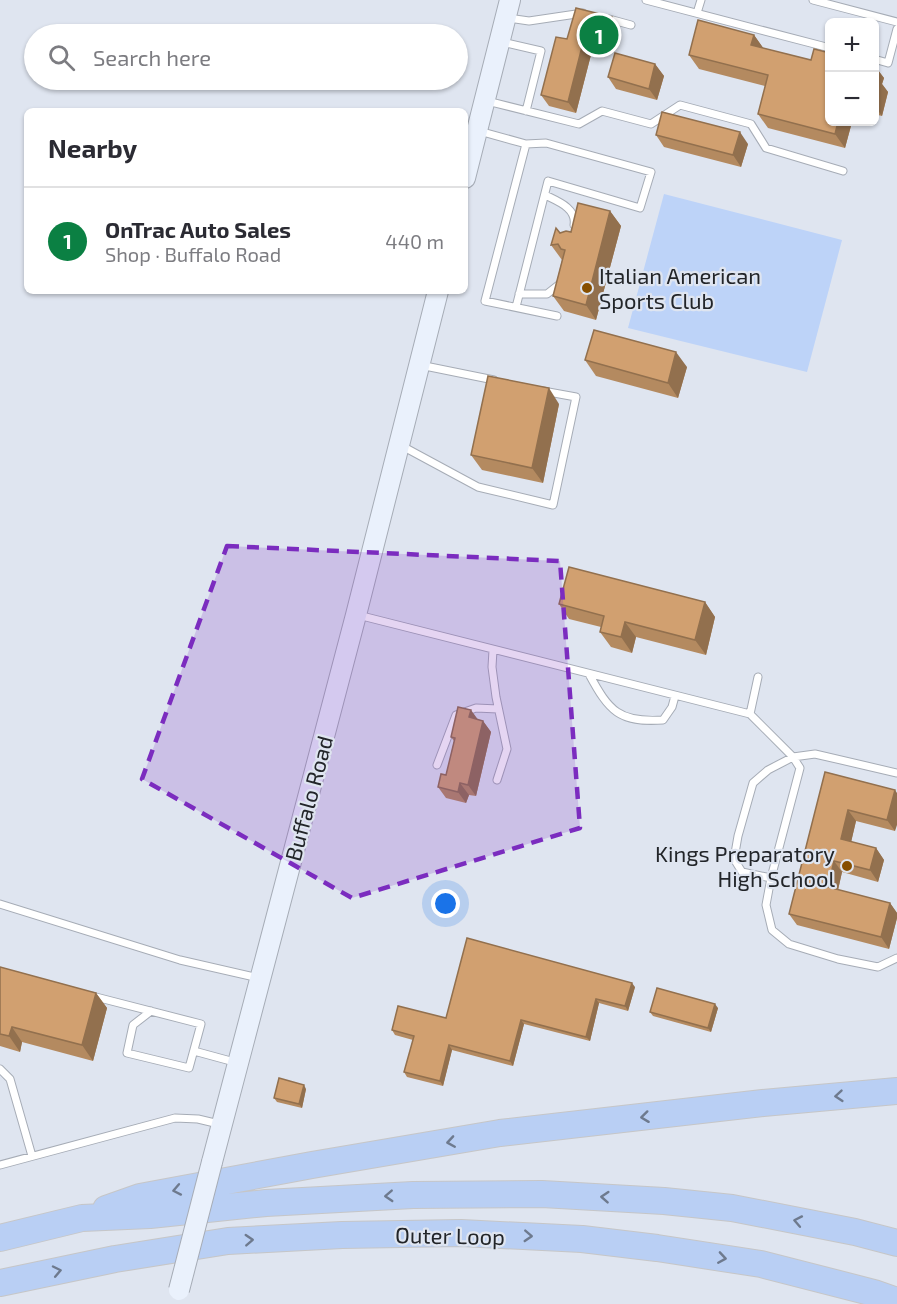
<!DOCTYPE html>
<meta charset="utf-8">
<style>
:root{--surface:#fff;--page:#f2f2f3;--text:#2b2b33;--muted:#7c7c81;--line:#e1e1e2;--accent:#0b8043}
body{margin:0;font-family:"Exo 2",sans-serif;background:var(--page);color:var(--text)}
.controls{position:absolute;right:18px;top:18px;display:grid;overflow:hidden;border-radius:9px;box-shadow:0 2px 4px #0004}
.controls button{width:54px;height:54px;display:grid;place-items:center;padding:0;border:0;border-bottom:2px solid var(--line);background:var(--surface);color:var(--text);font:30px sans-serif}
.you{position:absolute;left:446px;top:904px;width:21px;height:21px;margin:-15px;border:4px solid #fff;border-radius:50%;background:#1a73e8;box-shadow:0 0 0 9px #1a73e833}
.badge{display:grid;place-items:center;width:39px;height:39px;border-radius:50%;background:var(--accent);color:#fff;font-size:20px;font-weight:700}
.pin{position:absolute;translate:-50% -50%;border:3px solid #fff;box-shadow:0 2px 6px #0006}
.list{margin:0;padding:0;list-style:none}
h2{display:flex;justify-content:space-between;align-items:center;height:78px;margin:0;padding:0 24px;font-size:26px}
h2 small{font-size:20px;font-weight:400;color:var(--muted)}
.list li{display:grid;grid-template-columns:39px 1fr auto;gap:18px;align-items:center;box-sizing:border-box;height:108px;padding:0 24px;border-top:2px solid var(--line)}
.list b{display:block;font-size:22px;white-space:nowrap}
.list p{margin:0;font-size:20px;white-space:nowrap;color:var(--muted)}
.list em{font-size:20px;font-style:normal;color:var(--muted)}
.icon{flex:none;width:33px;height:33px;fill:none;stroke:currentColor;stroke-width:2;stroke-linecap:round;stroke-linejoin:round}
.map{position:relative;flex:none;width:897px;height:1304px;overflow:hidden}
.search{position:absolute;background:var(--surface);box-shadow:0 2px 4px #0004;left:24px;top:24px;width:444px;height:66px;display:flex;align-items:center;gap:15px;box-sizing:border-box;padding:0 21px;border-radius:33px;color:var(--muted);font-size:22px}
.panel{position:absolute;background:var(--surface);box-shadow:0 2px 4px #0004;left:24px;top:108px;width:444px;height:186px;border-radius:9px}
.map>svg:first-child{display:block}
.green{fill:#bdd3f8}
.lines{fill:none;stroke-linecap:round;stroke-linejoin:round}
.lane-casing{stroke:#a6acb6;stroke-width:9}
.secondary-casing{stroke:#a6acb6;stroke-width:22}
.highway-casing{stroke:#c6c6c7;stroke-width:28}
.lane{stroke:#fff;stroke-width:7}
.secondary{stroke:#eaf1fc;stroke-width:20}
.highway{stroke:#b9cff4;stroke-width:26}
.secondary-bridge-casing{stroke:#a6acb6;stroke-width:22;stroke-linecap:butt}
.secondary-bridge{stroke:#eaf1fc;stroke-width:20}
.wall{fill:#b48a60}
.shaded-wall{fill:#92704e}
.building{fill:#d1a070;stroke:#92704e;stroke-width:1.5}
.oneway{stroke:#6e7a8e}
.marked{fill:#7b2cbf;fill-opacity:0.2;stroke:#7b2cbf;stroke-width:4.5;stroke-dasharray:12 8;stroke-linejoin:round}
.poi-dot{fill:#874f00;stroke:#dfe5f0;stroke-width:2}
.labels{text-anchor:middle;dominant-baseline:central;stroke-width:4.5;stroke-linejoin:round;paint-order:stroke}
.poi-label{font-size:22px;fill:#222529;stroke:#dfe5f0;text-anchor:start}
.street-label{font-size:22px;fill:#222529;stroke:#dfe5f0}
</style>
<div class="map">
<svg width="897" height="1304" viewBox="0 0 897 1304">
<rect width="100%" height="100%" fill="#dfe5f0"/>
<path class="green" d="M664 194 842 240 807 372 628 328Z"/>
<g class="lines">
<g class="lane-casing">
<path id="lane" d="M646 0 830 48
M813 0 897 22
M697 13 701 0
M508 18 529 21 583 13
M609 19 631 25
M502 42 541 51 526 111
M874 59 888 63 897 29
M487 101 579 124 602 111 651 124 680 105 751 124 766 148 843 171
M479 131 526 144 485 301 557 316
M545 195C557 201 577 208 574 225
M519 294H547L561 283
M516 307 548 181 640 208 651 172 546 143 526 144
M420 365 494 380
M402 446 478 487 553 505 576 397 543 391
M358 615 750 714 793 757 800 768 771 878 766 905 772 930 789 944 838 959 878 967 897 958
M493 650 492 667 496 697 507 749 497 780
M589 674C609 711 619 723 663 720L672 707 675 696
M750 714 758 677
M437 765 456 715 476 708 498 709
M771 878 742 872 734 859 738 836 753 783 768 770 793 757 815 754 897 773
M0 904 180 960 259 978
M92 996 201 1024 189 1068 127 1053 133 1025 151 1011
M194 1051 238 1063
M0 1069 10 1079 32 1156
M0 1165 175 1118 198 1119 219 1124"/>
</g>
<g class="secondary-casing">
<path id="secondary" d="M465 178 510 0
M212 1162 356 615 438 291"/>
</g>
<g class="highway-casing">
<path id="highway" d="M106 1209 140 1197 312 1165 500 1133 763 1103 897 1091
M0 1238 82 1218 150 1215 266 1203 413 1195 542 1194 664 1201 732 1208 855 1232 897 1243
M0 1283 115 1259 228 1241 342 1235 461 1233 582 1239 657 1248 761 1264 874 1293 897 1301"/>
</g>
<use href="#lane" class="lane"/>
<use href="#secondary" class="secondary"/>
<use href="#highway" class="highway"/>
<g class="secondary-bridge-casing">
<path id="secondary-bridge" d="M179 1290 212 1162"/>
</g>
<use href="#secondary-bridge" class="secondary-bridge"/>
</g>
<path class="wall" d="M612 17 620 28 614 52 593 47 576 113 549 106 541 95 567 39Z
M754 35 763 48 830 122H852L845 148 768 128 758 114 765 86 699 69 689 55Z
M655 64 664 76 657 100 616 89 608 77Z
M874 65 884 78 882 84 888 92 882 116 874 114Z
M656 135 748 144 741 167 664 147Z
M610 211 621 226 596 320 564 311 553 296 562 260 551 245 560 233 571 232Z
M585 360 687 367 678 398 596 376Z
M559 404 543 483 482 470 471 455Z
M705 602 715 617 706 655 636 637 632 653 611 647 600 632 601 627 569 619 559 604Z
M477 719 483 721 491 732 476 796 469 795 466 803 446 798 438 787 446 775 454 741 451 737Z
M825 772 895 790V831L856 821 851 842 876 848 884 860 878 882 842 872 838 890 890 903 897 913V918L889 949 797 925 789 914Z
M0 967 96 993 107 1008 93 1061 22 1042 20 1052 0 1046Z
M635 987 628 1011 599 1003 590 1041 524 1024 513 1066 452 1050 443 1086 407 1077 404 1072 413 1040 395 1035 392 1030 446 1018Z
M718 1008 711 1032 653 1016 650 1012Z
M306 1089 302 1108 277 1102 274 1098Z"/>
<path class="shaded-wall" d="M612 17 620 28 614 52 606 41Z
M585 35 593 47 576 113 568 102Z
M754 35 764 49 751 45Z
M655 64 664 76 657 100 649 89Z
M874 65 884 78 882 84 888 92 882 116 874 105Z
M838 122H852L845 148 835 134Z
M740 132 748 144 741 167 733 155Z
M610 211 621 226 596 320 586 305Z
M676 352 687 367 678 398 668 383Z
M549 388 559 404 543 483 532 468Z
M705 602 715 617 706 655 695 640Z
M625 622 636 637 632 653 621 637Z
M471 710 479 721 469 717Z
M483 721 491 732 476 796 468 785Z
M460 783 469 795 466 803 458 792Z
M895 790 897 793V825L895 831 887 820Z
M848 810 856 821 849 851 841 839Z
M876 848 884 860 878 882 870 870Z
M834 861 842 872 836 899 828 887Z
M890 903 897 913V918L889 949 881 937Z
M632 983 635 987 628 1011 625 1006Z
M96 993 107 1008 93 1061 82 1045Z
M596 999 599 1003 590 1041 586 1037Z
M715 1004 718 1008 711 1032 708 1028Z
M521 1020 524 1024 513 1066 510 1061Z
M12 1027 22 1042 20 1052 9 1036Z
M449 1045 452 1050 443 1086 440 1081Z
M304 1085 306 1089 302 1108 299 1104Z"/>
<path class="building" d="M576 8 612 17 606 41 585 35 568 102 541 95 556 37 567 39Z
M698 20 754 35 751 45 811 60 814 49 830 53V122H838L835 134 758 114 768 75 689 55Z
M615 53 655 64 649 89 608 77Z
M874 77 878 78 874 91Z
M662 112 740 132 733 155 656 135Z
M578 203 610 211 586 305 553 296 565 250 561 249 558 244 551 245 556 228 560 233 566 231 571 232Z
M594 330 676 352 668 383 585 360Z
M488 376 549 388 532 468 471 455Z
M569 567 705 602 695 640 625 622 621 637 600 632 604 616 559 604Z
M458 707 471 710 469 717 483 721 468 785 460 783 458 792 438 787 441 774 446 775 455 738 451 737Z
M825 772 895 790 887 820 848 810 841 839 876 848 870 870 834 861 828 887 890 903 881 937 789 914Z
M467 938 632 983 625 1006 596 999 586 1037 521 1020 510 1061 449 1045 440 1081 404 1072 414 1036 392 1030 398 1006 446 1018Z
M0 967 96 993 82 1045 12 1027 9 1036 0 1034Z
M657 988 715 1004 708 1028 650 1012Z
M279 1078 304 1085 299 1104 274 1098Z"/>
<defs><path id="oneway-chevron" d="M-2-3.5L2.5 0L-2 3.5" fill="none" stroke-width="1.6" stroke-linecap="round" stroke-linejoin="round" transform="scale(1.5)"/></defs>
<g class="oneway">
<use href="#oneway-chevron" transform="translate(839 1096) rotate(175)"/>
<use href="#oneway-chevron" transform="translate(645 1117) rotate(173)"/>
<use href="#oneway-chevron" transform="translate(451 1142) rotate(171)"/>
<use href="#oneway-chevron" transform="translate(177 1190) rotate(169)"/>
<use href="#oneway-chevron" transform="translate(389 1196) rotate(177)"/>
<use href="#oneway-chevron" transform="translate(605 1197) rotate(-176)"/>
<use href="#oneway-chevron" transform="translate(798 1221) rotate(-169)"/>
<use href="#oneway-chevron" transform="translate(528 1236) rotate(3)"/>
<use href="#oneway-chevron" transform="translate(249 1240) rotate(-3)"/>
<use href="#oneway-chevron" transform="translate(722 1258) rotate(9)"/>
<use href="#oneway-chevron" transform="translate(57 1271) rotate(-12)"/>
</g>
<path class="marked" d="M227 546 560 561 580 828 352 898 142 779Z"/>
<g class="poi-dot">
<circle cx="587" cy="288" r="6"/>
<circle cx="847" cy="866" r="6"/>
</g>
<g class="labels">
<g class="poi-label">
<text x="599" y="275">Italian American<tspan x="599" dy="25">Sports Club</tspan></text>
<text x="835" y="853" text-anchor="end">Kings Preparatory<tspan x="835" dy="25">High School</tspan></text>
</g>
<g class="street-label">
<text transform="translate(308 798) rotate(-75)">Buffalo Road</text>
<text transform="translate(450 1235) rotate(1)">Outer Loop</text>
</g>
</g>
</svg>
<div class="controls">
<button>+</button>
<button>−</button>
</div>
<div class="you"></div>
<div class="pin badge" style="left:599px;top:35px">1</div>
<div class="search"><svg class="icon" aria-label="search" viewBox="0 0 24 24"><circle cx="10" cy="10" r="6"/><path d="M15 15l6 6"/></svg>Search here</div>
<section class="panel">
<h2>Nearby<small></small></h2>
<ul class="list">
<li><span class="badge">1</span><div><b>OnTrac Auto Sales</b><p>Shop · Buffalo Road</p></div><em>440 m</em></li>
</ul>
</section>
</div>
